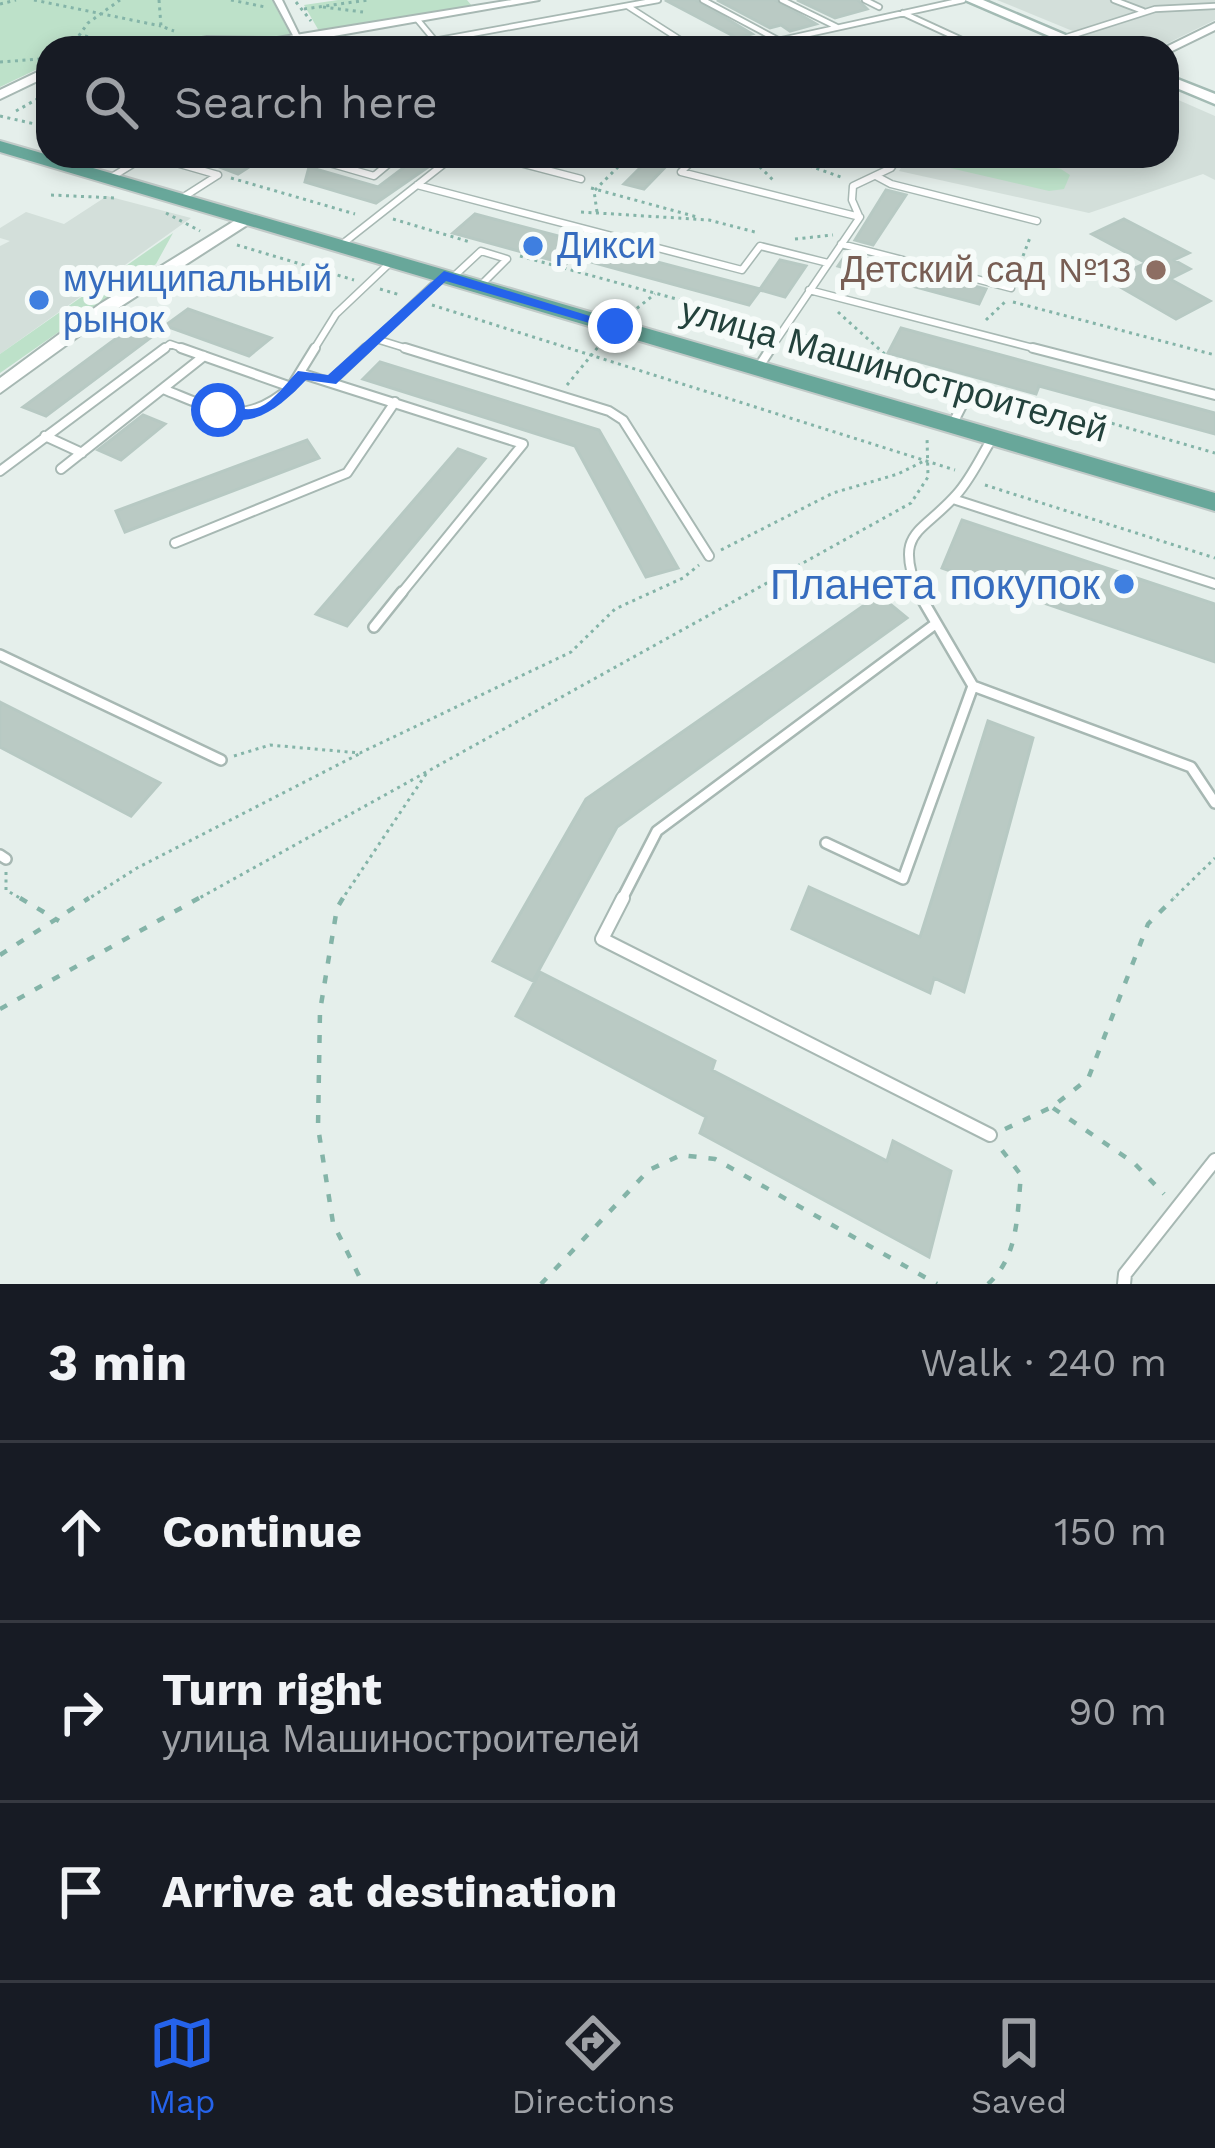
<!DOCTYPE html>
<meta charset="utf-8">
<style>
:root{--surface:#171b24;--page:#20242c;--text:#f1f3f6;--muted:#9ea1a6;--line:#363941;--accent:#2563eb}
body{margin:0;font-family:"Work Sans",sans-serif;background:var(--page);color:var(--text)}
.stop{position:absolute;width:36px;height:36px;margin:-27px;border:9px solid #2563eb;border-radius:50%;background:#fff}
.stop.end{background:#2563eb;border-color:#fff;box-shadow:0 3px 12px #0008}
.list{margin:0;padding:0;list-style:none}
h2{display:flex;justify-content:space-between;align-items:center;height:156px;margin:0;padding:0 48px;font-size:51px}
h2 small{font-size:39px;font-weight:400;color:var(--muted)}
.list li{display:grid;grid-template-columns:78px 1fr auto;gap:36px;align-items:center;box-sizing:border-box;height:180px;padding:0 48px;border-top:3px solid var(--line)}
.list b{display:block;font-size:45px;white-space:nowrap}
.list p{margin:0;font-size:39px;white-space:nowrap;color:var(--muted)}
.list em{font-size:39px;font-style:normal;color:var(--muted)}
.icon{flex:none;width:66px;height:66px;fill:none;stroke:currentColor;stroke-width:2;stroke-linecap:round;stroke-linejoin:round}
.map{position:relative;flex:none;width:1215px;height:1284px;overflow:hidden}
.search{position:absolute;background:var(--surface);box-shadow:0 6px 18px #0003;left:36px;right:36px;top:36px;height:132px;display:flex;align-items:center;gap:30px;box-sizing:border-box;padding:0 42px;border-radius:36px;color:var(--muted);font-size:45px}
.sheet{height:696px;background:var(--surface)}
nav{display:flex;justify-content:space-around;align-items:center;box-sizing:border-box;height:168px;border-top:3px solid var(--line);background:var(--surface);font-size:33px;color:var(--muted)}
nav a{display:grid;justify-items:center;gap:6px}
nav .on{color:var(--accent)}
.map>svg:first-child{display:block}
.built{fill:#d3dfda}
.green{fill:#bde1c9}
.building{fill:#bacac4;stroke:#b7c9c3;stroke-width:3}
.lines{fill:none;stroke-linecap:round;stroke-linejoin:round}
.service-far4-casing{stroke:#a7b8b3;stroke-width:8}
.service-far3-casing{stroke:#a7b8b3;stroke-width:9}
.service-far2-casing{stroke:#a7b8b3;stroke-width:12}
.service-far1-casing{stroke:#a7b8b3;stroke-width:14}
.service-casing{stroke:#a7b8b3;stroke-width:16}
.minor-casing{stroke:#a7b8b3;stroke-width:4}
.tertiary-casing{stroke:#a7b8b3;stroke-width:4}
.secondary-casing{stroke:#a3bbb4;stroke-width:5}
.primary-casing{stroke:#c1cac8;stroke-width:4}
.path-far1{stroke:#84b4a8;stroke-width:3;stroke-dasharray:3 4.5;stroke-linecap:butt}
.path{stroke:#84b4a8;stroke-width:4.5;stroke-dasharray:8 12;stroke-linecap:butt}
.service-far4{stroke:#fff;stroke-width:4.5}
.service-far3{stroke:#fff;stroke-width:6}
.service-far2{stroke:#fff;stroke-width:8}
.service-far1{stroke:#fff;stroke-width:9}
.service{stroke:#fff;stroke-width:12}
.minor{fill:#fff;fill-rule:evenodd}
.tertiary{fill:#fff;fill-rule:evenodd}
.secondary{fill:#fff;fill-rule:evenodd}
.primary{fill:#68a79a;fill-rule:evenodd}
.route{fill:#2563eb}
.shop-dot{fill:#3f7fe0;stroke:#f6fbf9;stroke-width:4.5}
.education-dot{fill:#8d6e63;stroke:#f6fbf9;stroke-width:4.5}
.labels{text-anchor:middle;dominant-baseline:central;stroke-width:12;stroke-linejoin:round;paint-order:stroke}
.far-shop-label{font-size:36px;fill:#366cbe;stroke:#f6fbf9;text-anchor:start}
.far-education-label{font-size:36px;fill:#785e54;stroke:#f6fbf9;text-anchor:end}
.far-street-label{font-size:36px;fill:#23423c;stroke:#f6fbf9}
.shop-label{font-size:42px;fill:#366cbe;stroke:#f6fbf9;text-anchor:end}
</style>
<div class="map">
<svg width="1215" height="1284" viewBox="0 0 1215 1284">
<rect width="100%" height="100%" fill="#e5efeb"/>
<path class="built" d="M997 0H1215V20L1158 48H1114Z
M1167 95 1215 116V180L1203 174 1089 213 899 171 908 156H1167Z
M107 196 191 218 0 354V246L10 241 0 238V228L26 212 64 224Z"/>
<path class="green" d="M0 0H272L292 37H196L123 48H48V64L0 87Z
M338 0H467L472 6 319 31 304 5Z
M1004 156 1061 169 1070 175 1064 189 1049 191 937 165 929 158Z
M173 233 156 264 0 373V354Z"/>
<path class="building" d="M665 0H696L752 34 737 38Z
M717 0H775L816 24 790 31 781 25 770 28Z
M797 0H858L867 9 835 18Z
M191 156H266L238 174Z
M652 156H676L644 189 624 184Z
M414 160 431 165 376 203 305 182 309 167 378 187Z
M886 190 906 195 873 245 855 240Z
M475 214 760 289 780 260 806 266 785 297 760 290 749 305 573 257 566 264 453 233Z
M1124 219 1189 253 1174 260 1190 269 1170 279 1210 301 1176 319 1108 280 1146 263 1092 234Z
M847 253 864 258 986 289 979 304 838 266Z
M188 309 271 338 249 356 166 326 46 416 23 407 144 318 166 325Z
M901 328 1215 413V434L1039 386 1036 394 888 353Z
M380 362 599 430 678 568 646 577 575 446 363 379Z
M143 415 165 424 121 460 98 450Z
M307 440 319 458 125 532 116 511Z
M458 449 485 459 347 626 316 614Z
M962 520 1215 604V662L942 568Z
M879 595 907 618 617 827 533 981 493 961 586 799Z
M0 702 160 783 131 816 0 747Z
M988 721 1033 738 964 992 934 978 930 993 792 929 809 887 920 937Z
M540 972 715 1061 712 1070 887 1161 893 1141 951 1171 929 1257 700 1133 706 1117 516 1016Z"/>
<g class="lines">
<g class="service-far4-casing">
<path id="service-far4" d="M703 0 778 40
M782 0 837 27
M865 0 879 7
M1114 0 1143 11
M629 7 693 48
M903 13 966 42
M417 19 441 48
M1064 38 1155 9 1215 6
M997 45 1004 48
M395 48 658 0
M745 48 963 0"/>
</g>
<g class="service-far3-casing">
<path id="service-far3" d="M152 156 218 175
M305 156 374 176 398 156
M493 156 581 179
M697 156 681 172 860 217 769 351
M876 176 891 184 1037 221
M110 178 146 156
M417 185 742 270 760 246 828 263
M182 198 218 175
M859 216 852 200 853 186 891 168 899 156
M841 244 1011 288
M341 245 454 156
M452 278 481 251 507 259 480 286
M809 290 1045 351
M376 339 415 351
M161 351 170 344 190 351
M313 351 336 314 393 260
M363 351 444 275"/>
</g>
<g class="service-far2-casing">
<path id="service-far2" d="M181 348 291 387 315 348
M405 348 609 411 623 420 709 556
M1033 348 1215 395
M758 368 771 348
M303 374 523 444 400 595
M911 374 970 390 952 425
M331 381 366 348
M163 389C216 410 243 429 291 387
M45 436 82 453
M61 469 204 356
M0 471 165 348
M953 499 1215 584
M175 543 347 473 395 402
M919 595C893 530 921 535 957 494 972 477 981 456 993 437"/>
</g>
<g class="service-far1-casing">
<path id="service-far1" d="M374 627 402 592
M0 655 221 760
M973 686 1191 767 1215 803
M826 843 903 879 973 686 918 592
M0 855 6 859
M621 901 657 831 934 625"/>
</g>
<g class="service-casing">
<path id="service" d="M623 898 602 939 990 1135
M1124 1284 1125 1274 1215 1160"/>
</g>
<g class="minor-casing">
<path id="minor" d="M274 0H282L302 41H296Z
M1215 23V30L1170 52 1167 53V48H1164Z"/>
</g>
<g class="tertiary-casing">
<path id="tertiary" d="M512 0H539L277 46 150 48 207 37 277 38Z
M48 67V76L0 99V90Z
M244 215 258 218 112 312 0 393V378L100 304Z"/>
</g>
<g class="secondary-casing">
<path id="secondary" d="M965 0H983L1096 48H1077Z
M1167 75 1215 94V104L1167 84Z"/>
</g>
<g class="primary-casing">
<path id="primary" d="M0 141 1215 493V511L0 152Z"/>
</g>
<path class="path-far1" d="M34 0 161 26
M159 0 161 26 174 31
M231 0 265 7
M296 2 311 21
M0 4 16 0
M323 7 363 12
M304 9 368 0
M85 36 123 45
M70 48 88 23 120 0
M113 48 143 43
M512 48 564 39 576 48
M0 62 40 59
M16 111 48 93
M0 116 48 127
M749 156 773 180
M781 156 841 177
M231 178 355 214
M591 188 697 217
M51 195 116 198
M581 212 709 220 755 232
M597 212 594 191 629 156
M166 213 200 231
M393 219 470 242
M795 239 833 235
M237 245 354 280
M520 256 771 325
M1015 277 1031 235
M380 289 400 295
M1013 302 1215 355
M432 305 955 470
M838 312 889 358
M631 313 655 294
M986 320 1005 302
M797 333 903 363
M567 385 603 341
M982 386 1215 453
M985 485 1215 558
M721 550 833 493 898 474 926 460
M234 756 270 745 360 753 571 652 615 609 683 578 699 565
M6 872V890L25 901
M85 901 137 868 359 754
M194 901 911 503 928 477 927 437
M341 901 428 771
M1171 901 1215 858"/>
<path class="path" d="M20 898 59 921
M343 898 337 908 320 1011 318 1127 333 1223 363 1284
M0 955 89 898
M0 1009 199 898
M1053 1108 1134 1163 1164 1194
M1005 1129 1052 1107 1088 1079 1148 924 1174 898
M541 1284 649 1170 681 1155 715 1159 937 1284
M988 1284C1019 1256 1017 1214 1021 1175L1001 1149"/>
<use href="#service-far4" class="service-far4"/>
<use href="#service-far3" class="service-far3"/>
<use href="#service-far2" class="service-far2"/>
<use href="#service-far1" class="service-far1"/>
<use href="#service" class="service"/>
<use href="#minor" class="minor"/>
<use href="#tertiary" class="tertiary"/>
<use href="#secondary" class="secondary"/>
<use href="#primary" class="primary"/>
</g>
<path class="route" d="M444 271 622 326 610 329 446 281 336 384 306 380C279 408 249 435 210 410 225 401 243 414 260 407 274 401 287 382 298 371L328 375Z"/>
<g class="shop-dot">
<circle cx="533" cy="246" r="12"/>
<circle cx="39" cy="300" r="12"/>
<circle cx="1124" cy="584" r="12"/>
</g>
<circle class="education-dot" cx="1156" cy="270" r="12"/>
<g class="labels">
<g class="far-shop-label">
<text x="557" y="246">Дикси</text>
<text x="63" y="279">муниципальный<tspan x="63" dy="41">рынок</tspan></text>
</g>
<g class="far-education-label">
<text x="1132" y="270">Детский сад №13</text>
</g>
<g class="far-street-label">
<text transform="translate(894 370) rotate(16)">улица Машиностроителей</text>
</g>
<g class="shop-label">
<text x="1100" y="584">Планета покупок</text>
</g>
</g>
</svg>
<div class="stop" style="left:218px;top:410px"></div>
<div class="stop end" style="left:615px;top:326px"></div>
<div class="search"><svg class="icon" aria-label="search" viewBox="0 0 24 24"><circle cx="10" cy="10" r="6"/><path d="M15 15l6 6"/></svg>Search here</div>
</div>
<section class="sheet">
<h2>3 min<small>Walk · 240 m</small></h2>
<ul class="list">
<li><svg class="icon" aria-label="ahead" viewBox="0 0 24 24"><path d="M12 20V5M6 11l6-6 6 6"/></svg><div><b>Continue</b></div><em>150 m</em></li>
<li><svg class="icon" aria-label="right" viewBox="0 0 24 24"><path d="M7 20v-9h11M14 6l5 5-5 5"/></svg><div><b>Turn right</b><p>улица Машиностроителей</p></div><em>90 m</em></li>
<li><svg class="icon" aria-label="arrive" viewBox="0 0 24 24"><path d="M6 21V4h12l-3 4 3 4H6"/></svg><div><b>Arrive at destination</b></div></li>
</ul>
</section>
<nav>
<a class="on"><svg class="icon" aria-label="map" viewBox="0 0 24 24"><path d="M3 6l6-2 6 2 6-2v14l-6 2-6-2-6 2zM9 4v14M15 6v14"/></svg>Map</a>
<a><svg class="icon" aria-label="directions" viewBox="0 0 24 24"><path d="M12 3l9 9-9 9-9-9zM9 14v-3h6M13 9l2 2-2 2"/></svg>Directions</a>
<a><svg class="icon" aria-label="saved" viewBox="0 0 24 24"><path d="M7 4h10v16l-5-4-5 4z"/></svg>Saved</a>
</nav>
